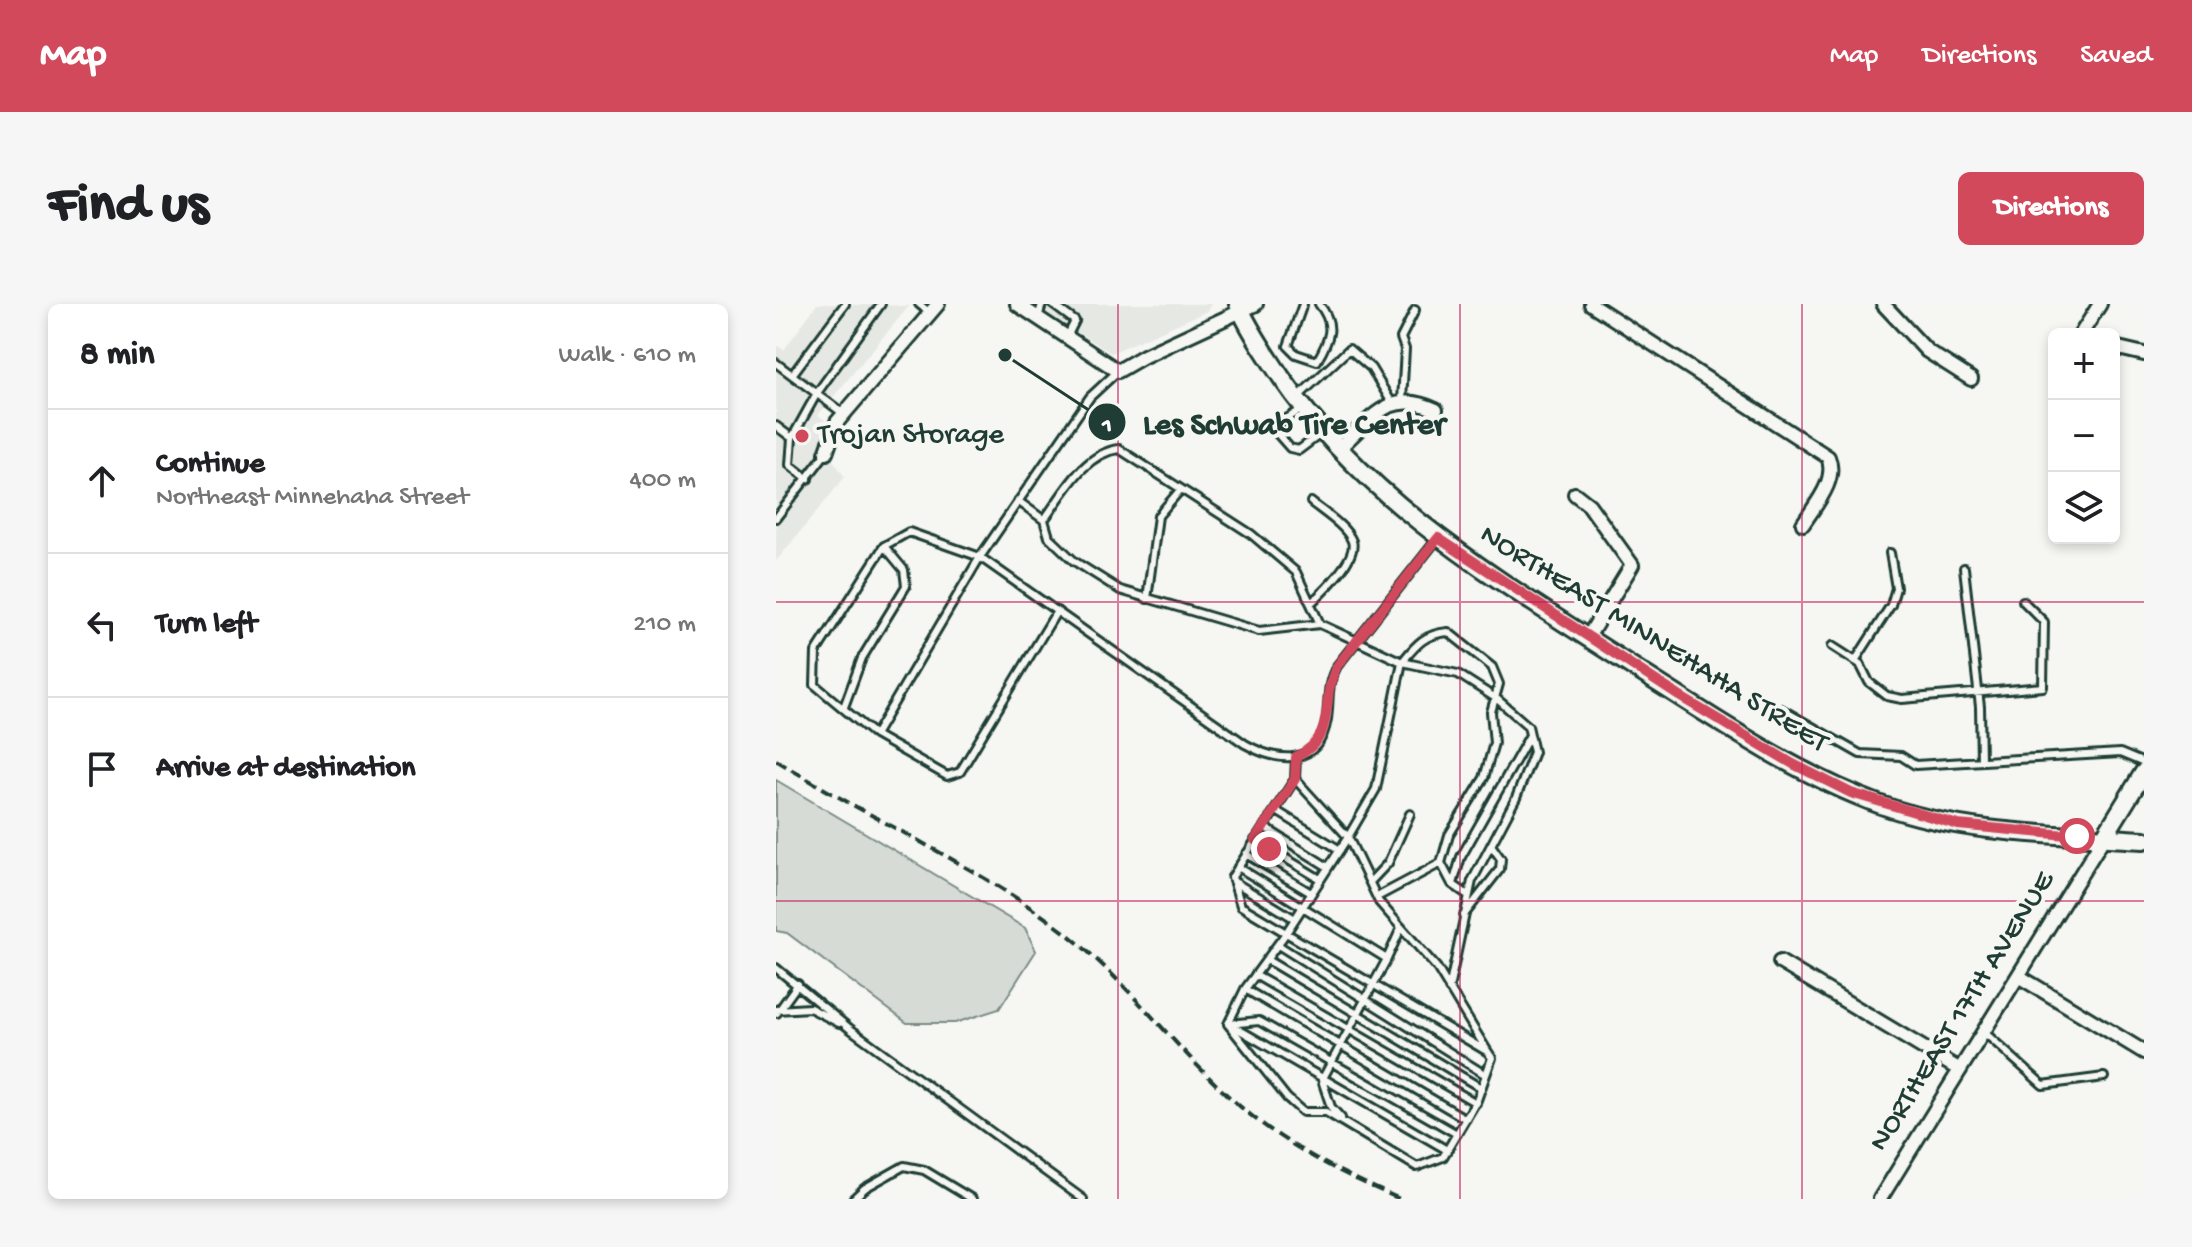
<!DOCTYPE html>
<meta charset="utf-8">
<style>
:root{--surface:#fff;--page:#f6f6f6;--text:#202124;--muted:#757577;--line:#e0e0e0;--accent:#d1495b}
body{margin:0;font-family:"Gochi Hand",sans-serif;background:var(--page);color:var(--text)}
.controls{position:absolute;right:24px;top:24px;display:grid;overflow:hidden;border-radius:12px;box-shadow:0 4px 12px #0003}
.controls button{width:72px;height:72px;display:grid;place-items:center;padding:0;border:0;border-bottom:2px solid var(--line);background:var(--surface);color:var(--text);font:40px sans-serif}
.stop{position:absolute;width:24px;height:24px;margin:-18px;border:6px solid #d1495b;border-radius:50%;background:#fff}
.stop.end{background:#d1495b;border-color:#fff;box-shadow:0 2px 8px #0008}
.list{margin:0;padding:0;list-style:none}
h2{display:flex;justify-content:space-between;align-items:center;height:104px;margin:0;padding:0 32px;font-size:34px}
h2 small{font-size:26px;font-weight:400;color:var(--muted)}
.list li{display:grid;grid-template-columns:52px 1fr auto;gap:24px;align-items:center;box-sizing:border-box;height:144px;padding:0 32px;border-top:2px solid var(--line)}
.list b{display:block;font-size:30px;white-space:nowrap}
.list p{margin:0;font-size:26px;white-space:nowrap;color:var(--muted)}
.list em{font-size:26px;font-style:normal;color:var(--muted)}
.icon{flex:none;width:44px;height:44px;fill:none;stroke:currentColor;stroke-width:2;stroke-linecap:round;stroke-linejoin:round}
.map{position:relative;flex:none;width:1368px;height:895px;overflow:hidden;border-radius:12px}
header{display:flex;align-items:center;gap:48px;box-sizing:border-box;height:112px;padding:0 40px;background:var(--accent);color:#fff}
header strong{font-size:38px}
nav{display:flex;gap:44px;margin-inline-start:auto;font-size:28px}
.intro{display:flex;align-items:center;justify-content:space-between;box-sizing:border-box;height:192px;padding:0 48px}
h1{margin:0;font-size:56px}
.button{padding:20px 36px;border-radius:12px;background:var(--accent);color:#fff;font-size:28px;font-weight:700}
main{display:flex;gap:48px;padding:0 48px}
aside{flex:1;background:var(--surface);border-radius:12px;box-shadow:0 4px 12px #0003}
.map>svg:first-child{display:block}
.built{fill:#e6e8e4}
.green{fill:#d6dbd6;stroke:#7a8c85;stroke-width:2}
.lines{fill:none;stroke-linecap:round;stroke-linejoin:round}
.lane-casing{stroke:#1f3d34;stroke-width:12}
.street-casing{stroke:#1f3d34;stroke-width:18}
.secondary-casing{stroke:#1f3d34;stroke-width:22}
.lane{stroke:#f6f6f2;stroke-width:6}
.street{stroke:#f6f6f2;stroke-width:12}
.secondary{stroke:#f6f6f2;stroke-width:16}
.rail{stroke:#1f3d34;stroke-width:4;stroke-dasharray:12 6;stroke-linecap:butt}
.route{stroke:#d1495b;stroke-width:10}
.grid{fill:none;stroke:#c2185b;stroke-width:2;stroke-opacity:0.55}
.poi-dot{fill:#d1495b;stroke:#f6f6f2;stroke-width:3}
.labels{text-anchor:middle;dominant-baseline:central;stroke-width:8;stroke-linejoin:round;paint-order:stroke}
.poi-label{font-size:30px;fill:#1f3d34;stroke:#f6f6f2;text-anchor:start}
.street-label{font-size:30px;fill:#1f3d34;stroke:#f6f6f2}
.leader{fill:none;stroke:#1f3d34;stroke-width:3}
.callout-dot{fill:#1f3d34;stroke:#f6f6f2;stroke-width:3}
.mark-label{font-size:24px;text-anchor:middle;font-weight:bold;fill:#fff}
.callout-label{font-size:32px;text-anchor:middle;font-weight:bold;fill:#1f3d34;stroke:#f6f6f2;stroke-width:8;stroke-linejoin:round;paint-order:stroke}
</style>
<header>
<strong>Map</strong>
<nav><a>Map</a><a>Directions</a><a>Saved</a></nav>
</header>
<div class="intro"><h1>Find us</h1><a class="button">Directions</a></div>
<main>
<aside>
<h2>8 min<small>Walk · 610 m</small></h2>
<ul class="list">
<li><svg class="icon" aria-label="ahead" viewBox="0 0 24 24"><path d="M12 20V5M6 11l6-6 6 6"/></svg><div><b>Continue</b><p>Northeast Minnehaha Street</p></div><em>400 m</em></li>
<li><svg class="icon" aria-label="left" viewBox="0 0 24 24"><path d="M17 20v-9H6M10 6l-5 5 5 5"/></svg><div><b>Turn left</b></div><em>210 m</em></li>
<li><svg class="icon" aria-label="arrive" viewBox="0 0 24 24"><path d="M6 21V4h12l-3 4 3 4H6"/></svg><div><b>Arrive at destination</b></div></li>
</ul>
</aside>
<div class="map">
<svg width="1368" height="895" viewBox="0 0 1368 895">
<rect width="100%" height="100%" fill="#f6f6f2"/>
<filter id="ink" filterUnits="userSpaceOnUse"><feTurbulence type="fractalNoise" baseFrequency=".0125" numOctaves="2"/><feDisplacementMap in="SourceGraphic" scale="16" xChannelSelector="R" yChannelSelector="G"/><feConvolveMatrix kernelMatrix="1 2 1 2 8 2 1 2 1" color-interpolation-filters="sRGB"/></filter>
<g filter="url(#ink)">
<path class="built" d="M41 0 133 2 42 111 58 123 45 140 69 173 0 257V41L8 46Z
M256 0H435L431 7 335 49Z"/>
<path class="green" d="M0 476 249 624 260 647 223 705 179 719H131L11 629 0 627Z"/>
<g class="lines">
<g class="lane-casing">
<path id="lane" d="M143 0 154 9
M276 0 299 17 291 33
M262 14 266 0
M512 42 520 50 541 57C554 35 560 21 543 0
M512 42 527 0
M0 59 68 110
M16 71 69 0
M523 92 573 45 595 64 616 99
M626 97 629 45 625 34 639 6
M528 104 502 120 499 127 514 144 523 146 547 128
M0 122 16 134 14 161 32 175
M16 134 41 89 105 0
M242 197 268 216C288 189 308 149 343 145L475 230 520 268 544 320 626 358 600 485 572 533 603 598 661 664 712 748 716 754 701 796 667 853 641 863 550 808H527L511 794 452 720 469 685 510 629 712 748
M535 198C547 208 570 222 576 237 582 254 547 288 535 299
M0 214 50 149
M268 216 273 233 298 257 344 286 483 327 544 320
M1188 264 1204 403 1205 457
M371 295 382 212 405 185
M281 307 184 468 171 472 99 431 204 253 314 93 342 67
M1056 342 1084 360 1093 378 1111 392 1126 395 1267 383 1268 318 1247 297
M1079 357 1115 301 1120 284 1114 249
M626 358 682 370 721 395 752 422 758 448 740 494 696 577 673 685
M626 358C640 341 648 330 672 328L716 363 723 380 715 408 718 439 708 474 673 531 665 559 676 580 692 591
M68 403 86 354 130 282 128 266 108 242
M1005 405 1084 450 1125 452 1139 461 1344 449 1368 459
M99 431 39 381 40 348 108 242 133 228 204 253 469 440C501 458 543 464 551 415 554 394 550 381 561 362L662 234
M519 475 572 533 510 629 465 602 456 573 519 475 520 453
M499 506 564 546
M488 523 552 563
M479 536 544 575
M470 550 535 589
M462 563 611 655 546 776 555 803 565 814
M457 577 519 615
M594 578 612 559 634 510
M677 580 685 553 754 431
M601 593 665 559
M688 611 724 565 725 555 715 541
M502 641 710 771
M611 655 625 624
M491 656 705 784
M0 664 73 724 307 895
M479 671 700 799
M469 685 690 815
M0 706 34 704 63 719
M1 709 22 680
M452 720 483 717 681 830
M455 721 671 846
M1209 729 1267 781 1328 773
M77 895 89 884 128 862 148 866 196 895"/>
</g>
<g class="street-casing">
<path id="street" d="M241 0 342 67 368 52 480 0
M815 0 1052 153C1062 176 1039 201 1027 220
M1107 0 1151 47 1195 75
M1305 30 1324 0
M1338 43 1368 50
M562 145C595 116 613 83 660 106
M50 149 61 118 162 0
M799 190 813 201 856 261 812 333
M1004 658 1184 766
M1244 673 1368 748
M1104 895 1328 533"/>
</g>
<g class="secondary-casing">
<path id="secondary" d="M462 0C473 26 490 50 505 73 594 203 728 279 857 363 936 413 1017 469 1105 501 1190 531 1279 530 1368 536
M1328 533 1368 468"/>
</g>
<use href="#lane" class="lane"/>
<use href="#street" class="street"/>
<use href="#secondary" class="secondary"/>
<path class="rail" d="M0 456C95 516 202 561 291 630 350 677 395 738 449 789 500 837 561 868 624 895"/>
</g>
</g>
<g class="lines" filter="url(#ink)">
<path class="route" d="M493 545 479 536 519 475 520 453C564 431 542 398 561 362L662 234 903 392 1017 460 1075 489 1182 521 1301 532"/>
</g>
<path class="grid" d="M342 0V895M684 0V895M1026 0V895M0 298H1368M0 597H1368"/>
<circle class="poi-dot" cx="26" cy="132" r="8"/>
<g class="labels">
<g class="poi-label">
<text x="42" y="132">Trojan Storage</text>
</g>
<g class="street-label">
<text transform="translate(877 336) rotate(32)">NORTHEAST MINNEHAHA STREET</text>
<text transform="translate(1187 708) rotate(-58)">NORTHEAST 17TH AVENUE</text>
</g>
</g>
<path class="leader" d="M229 51L331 118"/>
<g class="callout-dot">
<circle cx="229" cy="51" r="8"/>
<circle cx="331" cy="118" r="20"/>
</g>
<g class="mark-label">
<text x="331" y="127">1</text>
</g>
<g class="callout-label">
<text x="518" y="129">Les Schwab Tire Center</text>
</g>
</svg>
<div class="controls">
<button>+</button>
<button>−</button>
<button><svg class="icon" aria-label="layers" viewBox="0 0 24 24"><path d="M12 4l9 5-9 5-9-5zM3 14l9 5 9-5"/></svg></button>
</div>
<div class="stop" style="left:1301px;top:532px"></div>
<div class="stop end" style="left:493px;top:545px"></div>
</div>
</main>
